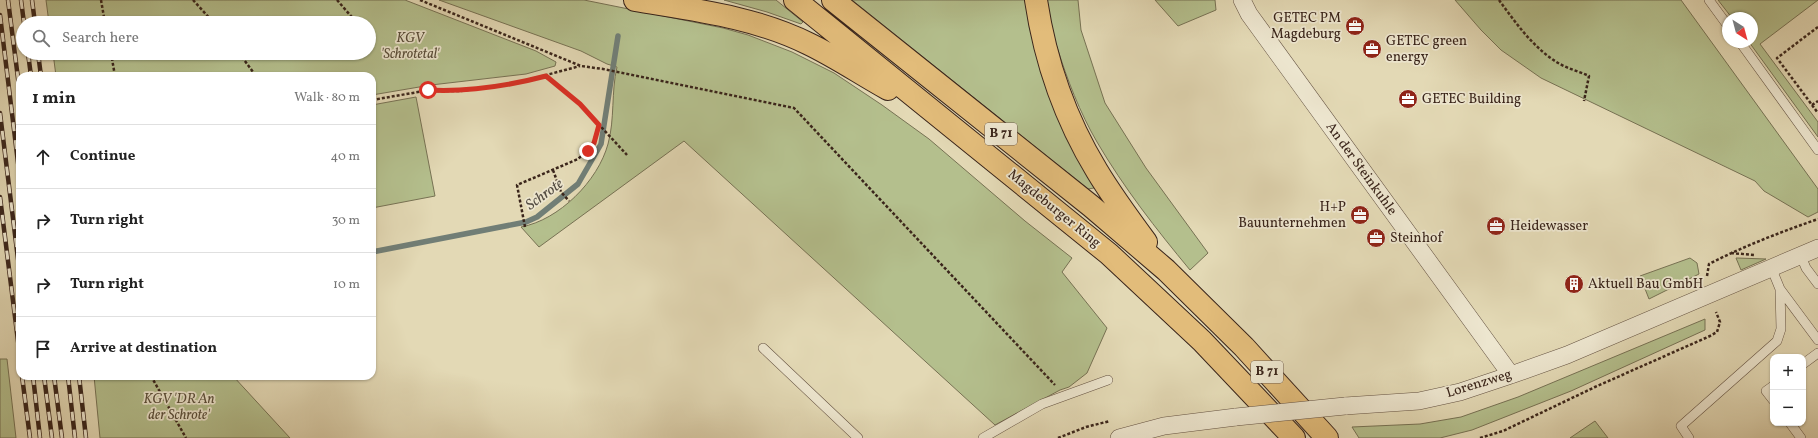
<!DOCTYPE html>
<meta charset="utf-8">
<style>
:root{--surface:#fff;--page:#f6f6f6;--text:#222;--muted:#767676;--line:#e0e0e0}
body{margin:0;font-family:Vollkorn,serif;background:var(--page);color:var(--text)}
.controls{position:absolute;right:12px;bottom:12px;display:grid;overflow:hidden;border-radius:8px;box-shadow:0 1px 3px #0004}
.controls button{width:36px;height:36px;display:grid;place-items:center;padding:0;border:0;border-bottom:1px solid var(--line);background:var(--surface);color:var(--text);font:20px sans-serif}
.compass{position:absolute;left:1722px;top:12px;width:36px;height:36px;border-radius:50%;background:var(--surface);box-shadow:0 1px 3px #0004;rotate:144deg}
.stop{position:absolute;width:12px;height:12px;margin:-9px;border:3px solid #d93025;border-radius:50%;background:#fff}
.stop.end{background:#d93025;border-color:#fff;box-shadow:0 1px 4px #0008}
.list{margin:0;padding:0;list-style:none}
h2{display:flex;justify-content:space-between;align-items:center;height:52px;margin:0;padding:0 16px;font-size:17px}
h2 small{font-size:13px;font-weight:400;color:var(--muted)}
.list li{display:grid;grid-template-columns:26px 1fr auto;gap:12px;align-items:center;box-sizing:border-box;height:64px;padding:0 16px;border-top:1px solid var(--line)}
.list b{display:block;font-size:15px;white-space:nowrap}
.list em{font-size:13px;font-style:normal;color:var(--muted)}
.icon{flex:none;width:22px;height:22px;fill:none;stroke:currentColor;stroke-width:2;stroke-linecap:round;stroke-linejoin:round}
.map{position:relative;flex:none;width:1818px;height:438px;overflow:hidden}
.search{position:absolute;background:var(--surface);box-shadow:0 1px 3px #0004;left:16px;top:16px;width:360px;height:44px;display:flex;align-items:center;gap:10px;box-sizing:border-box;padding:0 14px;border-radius:22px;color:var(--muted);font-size:15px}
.panel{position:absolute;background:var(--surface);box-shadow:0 1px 3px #0004;left:16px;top:72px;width:360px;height:308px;border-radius:12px}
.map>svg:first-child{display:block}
.green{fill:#b4bf8d;stroke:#777254}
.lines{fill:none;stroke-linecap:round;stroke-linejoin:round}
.stream{stroke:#717e76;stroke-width:5.5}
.lane-casing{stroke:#645242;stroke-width:10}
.street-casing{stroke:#645242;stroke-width:18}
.highway-casing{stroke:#3a251b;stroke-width:24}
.path{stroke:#3a251b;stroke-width:2.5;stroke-dasharray:3 2;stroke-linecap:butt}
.lane{stroke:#ede6cf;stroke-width:9}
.street{stroke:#ede6cf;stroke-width:17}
.highway{stroke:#e2bc7a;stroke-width:22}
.rail-casing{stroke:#3a251b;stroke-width:4.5}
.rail{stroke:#ede6cf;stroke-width:3;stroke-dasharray:9;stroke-linecap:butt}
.street-bridge-casing{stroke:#645242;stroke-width:18;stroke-linecap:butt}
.street-bridge{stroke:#ede6cf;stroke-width:17}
.route{stroke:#d93025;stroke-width:5}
.labels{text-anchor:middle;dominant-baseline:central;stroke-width:3.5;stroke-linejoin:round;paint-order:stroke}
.shield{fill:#ede6cf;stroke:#705f51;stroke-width:1}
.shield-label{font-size:13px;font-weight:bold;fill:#3a251b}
.poi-label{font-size:14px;fill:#3a251b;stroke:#ede6cf;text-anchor:start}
.park-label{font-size:14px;font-style:italic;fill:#584c38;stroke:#ede6cf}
.street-label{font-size:14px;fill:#3a251b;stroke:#ede6cf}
.water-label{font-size:15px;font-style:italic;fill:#514a41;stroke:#ede6cf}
</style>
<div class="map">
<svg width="1818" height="438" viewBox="0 0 1818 438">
<rect width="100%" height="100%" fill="#e3d9b5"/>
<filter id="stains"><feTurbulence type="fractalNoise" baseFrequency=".005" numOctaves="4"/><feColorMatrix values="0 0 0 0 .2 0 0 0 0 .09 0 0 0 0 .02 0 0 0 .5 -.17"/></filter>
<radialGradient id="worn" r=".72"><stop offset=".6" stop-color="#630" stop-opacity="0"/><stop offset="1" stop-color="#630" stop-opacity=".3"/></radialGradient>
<path class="green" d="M46 0H405L536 51 556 62 555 66 526 74 431 85 372 95V76H56L53 53H369V23H49Z
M439 0H584L723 28 748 35 792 52 834 73 882 105 929 139 1025 221 1072 258 1062 272 1107 328 1087 373 1069 387 1060 390 995 425 684 141 539 247 521 227C559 220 598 181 608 144 615 119 611 92 617 67L607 64 581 51Z
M724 0H776L803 22 801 24 767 12Z
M852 0H1025L1029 24 1094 188 1088 189Z
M1046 0H1078L1081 30 1105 103 1146 168 1208 253 1190 270C1156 229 1124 188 1097 142 1080 113 1067 79 1057 47 1051 32 1050 16 1046 0Z
M1155 0H1215L1216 10 1178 26Z
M1455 0H1681L1818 189V212L1808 217 1764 191 1755 181 1541 78 1501 50 1481 30Z
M1718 0H1818L1760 44 1818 122V137L1749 42H1752V18H1732Z
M416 97 435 196 372 208V105Z
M1690 258 1697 263 1699 274 1649 299 1640 276Z
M1736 258H1737L1766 259 1741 270Z
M1705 319V330L1571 391 1472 430 1440 438H1359L1352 427 1420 424 1461 417 1518 397Z
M0 359H7L16 438H0Z
M94 376H233L290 438H100Z
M1595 421 1608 438H1570Z"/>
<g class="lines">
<path class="stream" d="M372 252 526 222 537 217 578 184 601 144 618 36"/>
<g class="lane-casing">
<path id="lane" d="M1709 0 1728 26
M1740 42 1818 150
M1800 254 1806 268 1818 284
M1771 267 1780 289 1818 340
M763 348 858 438
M1803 364 1818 353
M1773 386 1766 391 1773 400
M1790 423 1801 438
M983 438 1042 404 1108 380
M1689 438 1681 426 1777 341 1781 329 1780 289"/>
</g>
<g class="street-casing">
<path id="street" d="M1242 0 1249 14 1511 375
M1345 406 1419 401 1460 392 1511 375 1567 355 1818 248
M1119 438 1164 426 1236 417"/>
</g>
<g class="highway-casing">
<path id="highway" d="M635 0C694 10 755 17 809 44 836 57 861 74 888 89
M795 0 1109 254 1202 341 1294 438
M833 0 1091 206 1166 270 1244 347 1327 438
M1036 0C1045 60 1066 120 1097 171 1112 196 1129 219 1146 242"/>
</g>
<path class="path" d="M101 0 105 23
M193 0 214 23
M337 0 357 23
M420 0 581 66 603 69 794 108 1055 385
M1499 0C1515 22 1532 46 1555 61 1565 68 1578 71 1589 76L1584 101
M1818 27 1777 58 1818 113
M111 53 115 76
M239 53 256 76
M546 77 580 104 627 155
M372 100 424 91H461L520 82 580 66
M1812 105 1818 101
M553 170 561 192 569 201
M525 227 517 185 578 159 592 146 599 125
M1731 253 1754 255
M1707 276 1709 264C1744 246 1781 232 1818 219
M151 376 186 438
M1058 438 1086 427 1110 421
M1480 438 1503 431 1595 387 1710 336 1717 332 1720 322 1716 312"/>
<use href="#lane" class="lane"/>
<use href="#street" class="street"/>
<use href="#highway" class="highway"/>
<g class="rail-casing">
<path id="rail" d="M8 0 20 94
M21 0 24 23
M32 0 35 23
M0 15 20 179
M28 53 31 76
M38 53 41 76
M0 113 20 275
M0 197 20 357
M22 376 30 438
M33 376 40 438
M44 376 52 438
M54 376 62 438
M68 376 75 438
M79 376 86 438"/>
</g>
<use href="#rail" class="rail"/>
<g class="street-bridge-casing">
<path id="street-bridge" d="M1236 417 1345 406"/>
</g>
<use href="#street-bridge" class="street-bridge"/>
</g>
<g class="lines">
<path class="route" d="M428 90C468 92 508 86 546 76L580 104 599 125 594 143 588 151"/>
</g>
<defs>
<g id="office-disc" transform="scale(1)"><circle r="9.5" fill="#8f2418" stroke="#ede6cf"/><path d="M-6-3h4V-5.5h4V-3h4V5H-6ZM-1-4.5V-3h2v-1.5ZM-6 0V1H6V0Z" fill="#fff"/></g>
<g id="building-disc" transform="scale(1)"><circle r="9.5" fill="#8f2418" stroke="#ede6cf"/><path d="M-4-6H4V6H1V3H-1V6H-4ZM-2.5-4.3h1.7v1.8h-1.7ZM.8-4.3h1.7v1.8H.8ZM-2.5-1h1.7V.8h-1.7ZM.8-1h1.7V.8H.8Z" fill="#fff"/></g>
</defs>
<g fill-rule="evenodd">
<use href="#office-disc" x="1355" y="26"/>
<use href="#office-disc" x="1372" y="49"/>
<use href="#office-disc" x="1408" y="99"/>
<use href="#office-disc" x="1360" y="215"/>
<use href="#office-disc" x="1496" y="226"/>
<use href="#office-disc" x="1376" y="238"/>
<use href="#building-disc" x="1574" y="284"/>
</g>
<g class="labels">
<g class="shield">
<rect x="985" y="123" width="32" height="22" rx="3"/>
<rect x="1251" y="361" width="32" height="22" rx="3"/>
</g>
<g class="shield-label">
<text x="1001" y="134">B 71</text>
<text x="1267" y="372">B 71</text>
</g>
<g class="poi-label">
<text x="1341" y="18" text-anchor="end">GETEC PM<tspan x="1341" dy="16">Magdeburg</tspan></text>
<text x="1386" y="41">GETEC green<tspan x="1386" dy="16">energy</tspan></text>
<text x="1422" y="99">GETEC Building</text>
<text x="1346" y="207" text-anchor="end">H+P<tspan x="1346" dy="16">Bauunternehmen</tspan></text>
<text x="1510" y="226">Heidewasser</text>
<text x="1390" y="238">Steinhof</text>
<text x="1588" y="284">Aktuell Bau GmbH</text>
</g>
<g class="park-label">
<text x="410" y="38">KGV<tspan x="410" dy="16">'Schrotetal'</tspan></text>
<text x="179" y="399">KGV 'DR An<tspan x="179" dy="16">der Schrote'</tspan></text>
</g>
<g class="street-label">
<text transform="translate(1361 169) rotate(54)">An der Steinkuhle</text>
<text transform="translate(1054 209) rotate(39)">Magdeburger Ring</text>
<text transform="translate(1479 384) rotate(-17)">Lorenzweg</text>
</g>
<g class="water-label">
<text transform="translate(545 195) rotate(-36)">Schrote</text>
</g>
</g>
<rect width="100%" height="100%" filter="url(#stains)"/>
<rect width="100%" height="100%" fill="url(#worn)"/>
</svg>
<div class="controls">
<button>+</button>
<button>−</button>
</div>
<svg class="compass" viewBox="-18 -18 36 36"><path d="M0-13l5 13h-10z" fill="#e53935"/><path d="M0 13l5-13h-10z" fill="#767676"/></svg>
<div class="stop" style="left:428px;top:90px"></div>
<div class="stop end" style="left:588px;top:151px"></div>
<div class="search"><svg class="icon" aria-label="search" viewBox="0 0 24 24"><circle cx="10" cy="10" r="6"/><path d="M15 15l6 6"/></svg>Search here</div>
<section class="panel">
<h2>1 min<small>Walk · 80 m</small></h2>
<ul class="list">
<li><svg class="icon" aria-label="ahead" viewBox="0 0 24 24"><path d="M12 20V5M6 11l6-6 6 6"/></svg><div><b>Continue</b></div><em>40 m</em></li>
<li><svg class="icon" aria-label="right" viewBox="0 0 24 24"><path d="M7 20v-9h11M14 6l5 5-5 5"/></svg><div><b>Turn right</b></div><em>30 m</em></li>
<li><svg class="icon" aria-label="right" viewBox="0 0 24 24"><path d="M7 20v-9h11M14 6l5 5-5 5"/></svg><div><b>Turn right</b></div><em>10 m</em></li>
<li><svg class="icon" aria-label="arrive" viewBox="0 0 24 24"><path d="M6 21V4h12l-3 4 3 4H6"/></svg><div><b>Arrive at destination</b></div></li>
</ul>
</section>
</div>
